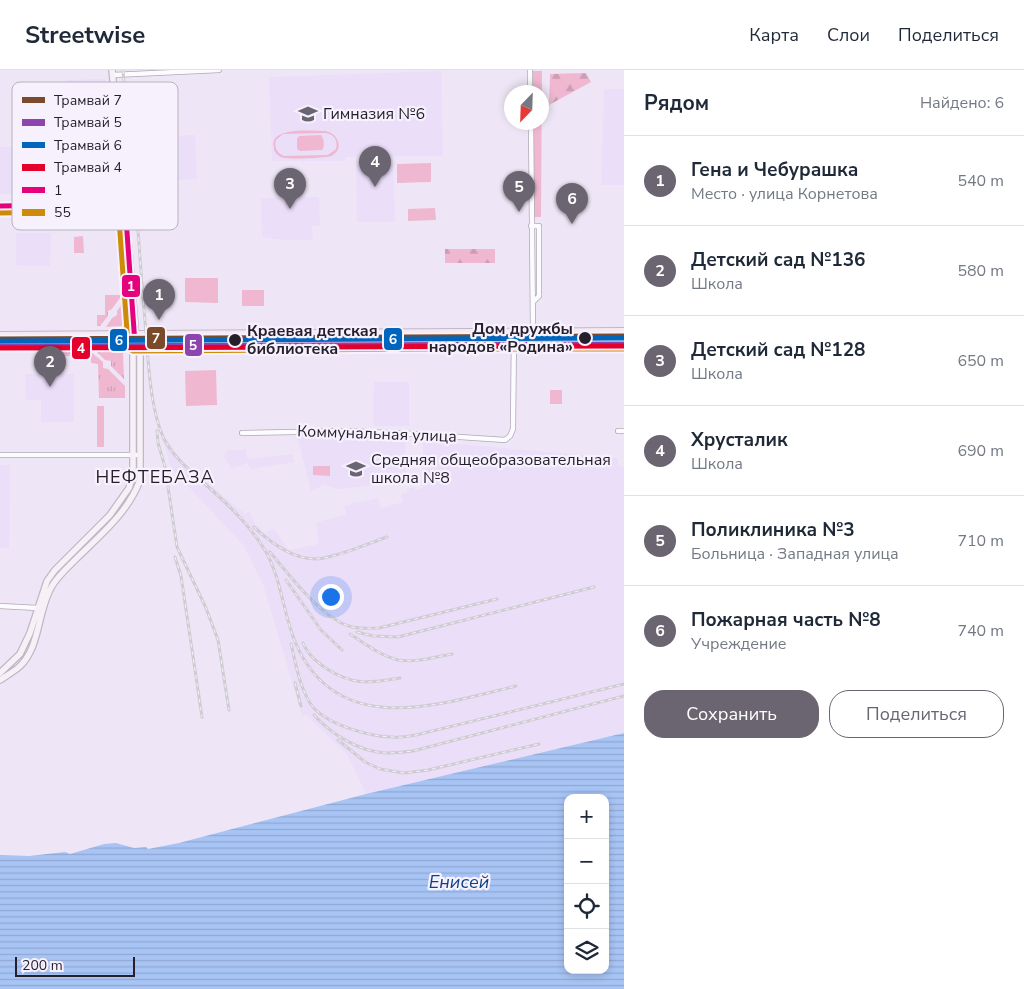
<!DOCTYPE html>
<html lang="ru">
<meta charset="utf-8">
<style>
:root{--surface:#fff;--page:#f6f6f7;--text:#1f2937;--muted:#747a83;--line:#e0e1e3;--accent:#6b6571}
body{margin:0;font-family:"Nunito Sans",sans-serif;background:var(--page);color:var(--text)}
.controls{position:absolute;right:15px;bottom:15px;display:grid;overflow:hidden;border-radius:10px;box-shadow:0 2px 8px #0003}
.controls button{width:45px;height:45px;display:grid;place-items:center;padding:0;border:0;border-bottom:1px solid var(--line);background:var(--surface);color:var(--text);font:25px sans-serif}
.compass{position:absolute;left:504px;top:15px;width:45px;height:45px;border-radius:50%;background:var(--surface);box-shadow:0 2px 8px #0003;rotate:203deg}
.scale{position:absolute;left:15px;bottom:12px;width:120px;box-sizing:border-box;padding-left:5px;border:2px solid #241f2a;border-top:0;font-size:14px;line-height:18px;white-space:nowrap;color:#241f2a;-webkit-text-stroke:4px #f7f1fd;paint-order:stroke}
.you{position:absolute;left:330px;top:526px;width:18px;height:18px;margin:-12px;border:4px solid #fff;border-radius:50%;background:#1a73e8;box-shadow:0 0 0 8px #1a73e833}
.badge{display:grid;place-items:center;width:32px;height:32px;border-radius:50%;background:var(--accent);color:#fff;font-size:16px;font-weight:700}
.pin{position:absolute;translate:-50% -41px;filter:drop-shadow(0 1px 2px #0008)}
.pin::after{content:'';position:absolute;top:26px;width:18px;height:15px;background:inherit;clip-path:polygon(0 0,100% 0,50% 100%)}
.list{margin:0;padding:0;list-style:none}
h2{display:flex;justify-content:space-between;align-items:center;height:65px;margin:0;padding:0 20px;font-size:21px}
h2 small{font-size:16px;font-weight:400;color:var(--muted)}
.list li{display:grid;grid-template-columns:32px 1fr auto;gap:15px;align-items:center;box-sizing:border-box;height:90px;padding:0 20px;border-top:1px solid var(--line)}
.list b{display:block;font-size:19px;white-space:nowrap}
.list p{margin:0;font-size:16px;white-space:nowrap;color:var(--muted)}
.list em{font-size:16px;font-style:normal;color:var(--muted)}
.actions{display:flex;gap:10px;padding:15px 20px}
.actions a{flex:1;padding:11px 0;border:1px solid var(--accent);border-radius:20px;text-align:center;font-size:18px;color:var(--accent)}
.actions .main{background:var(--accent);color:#fff}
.icon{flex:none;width:28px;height:28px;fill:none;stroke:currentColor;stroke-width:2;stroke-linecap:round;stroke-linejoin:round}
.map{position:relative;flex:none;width:624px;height:919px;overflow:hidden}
header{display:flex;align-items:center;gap:30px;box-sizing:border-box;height:70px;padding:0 25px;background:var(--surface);border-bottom:1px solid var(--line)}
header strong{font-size:24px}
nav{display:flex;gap:28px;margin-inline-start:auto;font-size:18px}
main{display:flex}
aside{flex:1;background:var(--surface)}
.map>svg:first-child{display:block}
.built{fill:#ebdef9}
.grass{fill:url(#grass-tufts)}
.forest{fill:url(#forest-firs)}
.park{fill:#efb8d0;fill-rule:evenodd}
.water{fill:url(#water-rules);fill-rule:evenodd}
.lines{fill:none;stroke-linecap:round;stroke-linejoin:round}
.minor-casing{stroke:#afa9b6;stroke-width:6}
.major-casing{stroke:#c3b7c6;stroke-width:8}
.highway-casing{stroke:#c3b7c6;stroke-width:8}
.minor{stroke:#fcfbfe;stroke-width:4.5}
.major{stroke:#f6f1f7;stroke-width:5.5}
.highway{stroke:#f3eaf3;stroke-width:6}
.rail-casing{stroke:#cfccd1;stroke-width:3}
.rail{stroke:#f7f1fd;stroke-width:1;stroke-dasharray:4;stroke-linecap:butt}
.bus-1-casing{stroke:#f7f1fd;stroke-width:9}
.bus-2-casing{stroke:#f7f1fd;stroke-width:9}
.bus-1{stroke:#e5007d;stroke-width:5}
.bus-2{stroke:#cd8b08;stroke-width:5}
.tram-1-casing{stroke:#f7f1fd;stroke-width:9}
.tram-2-casing{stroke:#f7f1fd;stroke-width:9}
.tram-3-casing{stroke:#f7f1fd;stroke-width:9}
.tram-4-casing{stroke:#f7f1fd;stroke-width:9}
.tram-1{stroke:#7a4b2a;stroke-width:5}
.tram-2{stroke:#8e44ad;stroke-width:5}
.tram-3{stroke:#0065bd;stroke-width:5}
.tram-4{stroke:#e4002b;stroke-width:5}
.stop-dot{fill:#241f2a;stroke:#f7f1fd;stroke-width:2}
.labels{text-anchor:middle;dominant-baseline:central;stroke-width:4.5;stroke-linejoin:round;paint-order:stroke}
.poi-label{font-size:16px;fill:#241f2a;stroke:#f7f1fd;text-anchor:start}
.stop-label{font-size:16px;font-weight:bold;fill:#241f2a;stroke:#f7f1fd;text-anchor:end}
.street-label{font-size:16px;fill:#241f2a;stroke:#f7f1fd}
.neighbourhood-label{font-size:18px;letter-spacing:1px;fill:#241f2a;stroke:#f7f1fd}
.water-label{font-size:18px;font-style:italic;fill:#0d4286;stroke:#f7f1fd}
.key{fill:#f7f1fd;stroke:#b8b2be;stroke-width:1}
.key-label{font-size:14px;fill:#241f2a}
.line-badge{stroke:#f7f1fd;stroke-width:2}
.badge-label{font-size:14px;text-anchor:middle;font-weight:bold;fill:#fff}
</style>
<header>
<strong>Streetwise</strong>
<nav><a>Карта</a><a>Слои</a><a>Поделиться</a></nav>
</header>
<main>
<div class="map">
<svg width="624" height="919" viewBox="0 0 624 919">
<defs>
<pattern id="grass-tufts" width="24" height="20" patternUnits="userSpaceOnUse" patternTransform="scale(1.25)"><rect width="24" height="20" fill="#efb8d0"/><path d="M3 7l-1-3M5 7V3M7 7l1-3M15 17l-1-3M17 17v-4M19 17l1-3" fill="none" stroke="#cd9eb3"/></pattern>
<pattern id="forest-firs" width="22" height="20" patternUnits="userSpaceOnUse" patternTransform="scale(1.25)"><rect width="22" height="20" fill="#efb8d0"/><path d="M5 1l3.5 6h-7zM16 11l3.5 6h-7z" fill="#cd9eb3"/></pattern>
<pattern id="water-rules" width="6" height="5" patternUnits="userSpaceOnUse" patternTransform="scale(1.25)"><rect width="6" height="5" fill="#a7c4f4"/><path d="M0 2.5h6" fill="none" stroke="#90a8d1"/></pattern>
</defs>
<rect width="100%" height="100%" fill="#eee6f6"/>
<path class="built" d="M441 1 443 86 346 87V91H272L269 7Z
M105 9 115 127H66V10Z
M604 19H624V115H601Z
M195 65 197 109 154 111V67Z
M0 77H12V124H0Z
M393 90 395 152H357L356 91Z
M319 127 320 156H312L313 170H282L262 167 261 128Z
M16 163H51L50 196 16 195Z
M25 304H74V352H41V330H26Z
M374 312H409V356H373Z
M341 365 405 367 406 410 343 419H338L324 415 311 421 297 366Z
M167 369 182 391 245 444 249 441 255 453 264 463 274 458 289 480 318 474 317 452 346 445 344 436 350 435V433H355L378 428 381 438 403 432 401 424 408 422 407 419 414 417 415 420 423 418V371L618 388V396L624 397V663L366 724 347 684 306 645 302 646 264 517 244 476 171 398 163 370Z
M227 380H246L247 389 293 384 294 392 251 399 247 393 232 399 224 387Z
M0 395H10L9 478H0Z"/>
<path class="grass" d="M105 225H122L112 239 108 241V246L100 256H97V245H105Z
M122 234V256L106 257 112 248 117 245V241Z
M123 281V282L124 309 111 296V291L105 290 97 282Z
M50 282H91L103 292V298L108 299 125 316V328H99L98 294 91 293V286H50Z"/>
<path class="forest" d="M586 3 591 12 549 35 550 4Z
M445 179H495V193H445Z"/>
<path class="park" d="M533 1H542L541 147H532L533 53 542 52V22H533Z
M325 61C338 63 345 79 331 86 325 88 287 90 281 87 277 85 274 82 274 78 268 56 313 61 325 61ZM325 63C334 64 338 70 336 79L328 85 284 86C277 83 274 78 276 70L283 64Z
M321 65C324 68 325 77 322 80L300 81 297 79V69L299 66Z
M431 93V112L397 113V94Z
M435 138 436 150 408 151V139Z
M83 166 84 183H74V167Z
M185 208H218V233L185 232Z
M242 220H264V236H242Z
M216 300 217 335 186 336 185 301Z
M550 320H562V334H550Z
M97 336H104V377H97Z
M313 396H330V406L313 405Z"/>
<path class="water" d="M624 663V919H0V785L29 786 65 782 70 784 104 774 116 773 134 778 146 777 148 779 179 773 366 724ZM568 728H605V900H568Z"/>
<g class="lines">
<g class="minor-casing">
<path id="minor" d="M113 5 219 0
M530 22V0
M531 52 533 261
M0 136 125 134
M531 156H539V226L533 232
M618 361H624
M242 363 345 361 415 364 505 370 510 366 513 359 514 261
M0 385H136
M0 536 38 538"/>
</g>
<g class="major-casing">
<path id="major" d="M0 603 20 584 30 563 47 511 55 500 110 445 129 418 132 409 133 400V281L135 274V257L125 134 112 0
M0 610C6 606 13 602 19 597 41 577 37 540 52 516 58 506 67 498 75 490 99 466 128 443 140 410V281L135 274"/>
</g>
<g class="highway-casing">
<path id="highway" d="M0 265 624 261
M0 275 421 271 624 272"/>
</g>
<use href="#minor" class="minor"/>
<use href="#major" class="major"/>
<use href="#highway" class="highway"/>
<g class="rail-casing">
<path id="rail" d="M123 0C126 45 131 90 136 135 139 170 141 205 144 240 148 278 148 335 164 369 174 388 190 400 205 414 228 434 251 456 266 482 282 511 283 544 296 574 338 669 438 635 516 616
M157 361 158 373 165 397 177 477 206 538 218 570 229 640
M254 457C271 473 292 489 316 489 332 489 370 473 387 467
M270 482C289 505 323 550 352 557 361 559 370 558 379 558L497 529
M175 487 181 506 202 647
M286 510 321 560 342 580
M357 562 373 566 398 567 594 517
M350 564C364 573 381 586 398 590 415 593 435 587 452 584
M303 573C308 585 317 592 327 599 354 616 370 613 400 608
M291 574C296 594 299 615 310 633 323 654 370 667 393 667 401 668 409 666 416 665L624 614
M295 613 301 636
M314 645C331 664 358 681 385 683 394 683 404 682 413 681L624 626
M338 670 365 692 380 699 404 703 428 700 539 674"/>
</g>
<use href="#rail" class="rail"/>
<g class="bus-1-casing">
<path id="bus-1" d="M125 134 135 274 421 271 624 272
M0 136 125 134"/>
</g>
<g class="bus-2-casing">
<path id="bus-2" d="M118 135 128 275 129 279 133 281 421 279H624
M0 143 125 141"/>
</g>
<use href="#bus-1" class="bus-1"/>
<use href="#bus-2" class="bus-2"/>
<g class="tram-1-casing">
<path id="tram-1" d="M0 269 624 266"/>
</g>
<g class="tram-2-casing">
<path id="tram-2" d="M0 276 624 274"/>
</g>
<g class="tram-3-casing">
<path id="tram-3" d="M0 271 624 268"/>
</g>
<g class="tram-4-casing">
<path id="tram-4" d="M0 278 624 276"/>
</g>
<use href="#tram-1" class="tram-1"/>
<use href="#tram-2" class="tram-2"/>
<use href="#tram-3" class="tram-3"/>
<use href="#tram-4" class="tram-4"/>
</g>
<defs>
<g id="school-bare" transform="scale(1.5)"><path d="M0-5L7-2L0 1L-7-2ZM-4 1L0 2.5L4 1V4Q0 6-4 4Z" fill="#6b6571" stroke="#f7f1fd" stroke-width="2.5" paint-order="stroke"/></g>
</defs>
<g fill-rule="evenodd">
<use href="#school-bare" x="308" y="44"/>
<use href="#school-bare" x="356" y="399"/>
</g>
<g class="stop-dot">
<circle cx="585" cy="268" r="7"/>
<circle cx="235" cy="270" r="7"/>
</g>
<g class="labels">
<g class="poi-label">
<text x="323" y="44">Гимназия №6</text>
<text x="371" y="390">Средняя общеобразовательная<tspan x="371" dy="18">школа №8</tspan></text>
</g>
<g class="stop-label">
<text x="573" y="259">Дом дружбы<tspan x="573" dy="18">народов «Родина»</tspan></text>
<text x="247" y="261" text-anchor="start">Краевая детская<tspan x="247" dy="18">библиотека</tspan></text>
</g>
<g class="street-label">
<text transform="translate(377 364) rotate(2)">Коммунальная улица</text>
</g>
<g class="neighbourhood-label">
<text x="155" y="407">НЕФТЕБАЗА</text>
</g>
<g class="water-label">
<text x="459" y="812">Енисей</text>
</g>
</g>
<rect x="12" y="12" width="166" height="148" rx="8" class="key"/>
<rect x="22" y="27" width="23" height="6" fill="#7a4b2a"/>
<rect x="22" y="49" width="23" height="7" fill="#8e44ad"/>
<rect x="22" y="72" width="23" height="6" fill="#0065bd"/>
<rect x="22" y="94" width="23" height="7" fill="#e4002b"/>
<rect x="22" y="117" width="23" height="6" fill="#e5007d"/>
<rect x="22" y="139" width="23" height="7" fill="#cd8b08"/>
<g class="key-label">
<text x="54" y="35">Трамвай 7</text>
<text x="54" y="57">Трамвай 5</text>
<text x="54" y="80">Трамвай 6</text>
<text x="54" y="102">Трамвай 4</text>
<text x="54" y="125">1</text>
<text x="54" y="147">55</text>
</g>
<g class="line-badge">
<rect x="121" y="204" width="20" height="24" rx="5" fill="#e5007d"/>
<rect x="146" y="256" width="20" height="24" rx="5" fill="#7a4b2a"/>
<rect x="383" y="257" width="20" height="24" rx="5" fill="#0065bd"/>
<rect x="109" y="258" width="19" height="24" rx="5" fill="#0065bd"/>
<rect x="184" y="263" width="19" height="24" rx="5" fill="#8e44ad"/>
<rect x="71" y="266" width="20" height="24" rx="5" fill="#e4002b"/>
</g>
<g class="badge-label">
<text x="131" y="221">1</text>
<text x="156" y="273">7</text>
<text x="393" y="274">6</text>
<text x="119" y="275">6</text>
<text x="193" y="280">5</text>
<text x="81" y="283">4</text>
</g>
</svg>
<div class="controls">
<button>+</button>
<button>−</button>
<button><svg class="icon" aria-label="locate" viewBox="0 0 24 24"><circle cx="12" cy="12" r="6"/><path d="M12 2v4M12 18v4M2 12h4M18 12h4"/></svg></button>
<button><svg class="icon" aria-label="layers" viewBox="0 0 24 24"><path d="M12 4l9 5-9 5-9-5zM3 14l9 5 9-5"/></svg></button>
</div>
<svg class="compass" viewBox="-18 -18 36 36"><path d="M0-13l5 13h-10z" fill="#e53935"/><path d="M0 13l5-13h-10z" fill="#747a83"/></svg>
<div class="scale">200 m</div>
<div class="you"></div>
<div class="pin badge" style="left:159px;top:250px">1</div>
<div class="pin badge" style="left:50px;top:317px">2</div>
<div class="pin badge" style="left:290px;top:139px">3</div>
<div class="pin badge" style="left:375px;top:117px">4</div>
<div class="pin badge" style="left:519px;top:142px">5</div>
<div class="pin badge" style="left:572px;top:154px">6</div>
</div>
<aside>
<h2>Рядом<small>Найдено: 6</small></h2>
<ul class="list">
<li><span class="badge">1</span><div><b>Гена и Чебурашка</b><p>Место · улица Корнетова</p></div><em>540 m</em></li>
<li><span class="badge">2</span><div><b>Детский сад №136</b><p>Школа</p></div><em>580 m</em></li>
<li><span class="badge">3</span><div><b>Детский сад №128</b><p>Школа</p></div><em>650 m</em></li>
<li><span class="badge">4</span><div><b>Хрусталик</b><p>Школа</p></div><em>690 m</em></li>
<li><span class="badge">5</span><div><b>Поликлиника №3</b><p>Больница · Западная улица</p></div><em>710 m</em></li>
<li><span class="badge">6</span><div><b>Пожарная часть №8</b><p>Учреждение</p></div><em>740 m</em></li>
</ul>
<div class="actions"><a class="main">Сохранить</a><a>Поделиться</a></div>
</aside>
</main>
